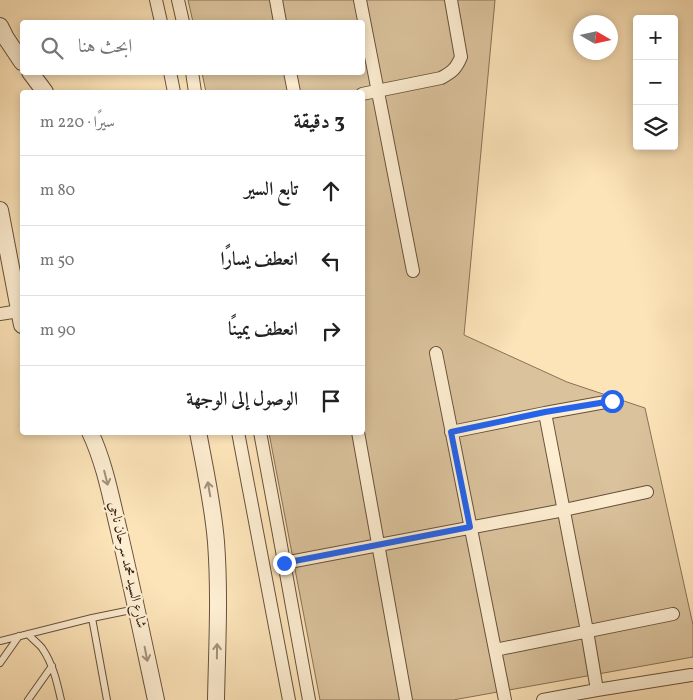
<!DOCTYPE html>
<html lang="ar">
<meta charset="utf-8">
<style>
:root{--surface:#fff;--page:#f6f6f6;--text:#222;--muted:#767676;--line:#e0e0e0}
body{margin:0;font-family:Vollkorn,Amiri,serif;background:var(--page);color:var(--text);direction:rtl}
.controls{position:absolute;right:15px;top:15px;display:grid;overflow:hidden;border-radius:5px;box-shadow:0 2px 8px #0003}
.controls button{width:45px;height:45px;display:grid;place-items:center;padding:0;border:0;border-bottom:1px solid var(--line);background:var(--surface);color:var(--text);font:25px sans-serif}
.compass{position:absolute;left:573px;top:15px;width:45px;height:45px;border-radius:50%;background:var(--surface);box-shadow:0 2px 8px #0003;rotate:99deg}
.stop{position:absolute;width:15px;height:15px;margin:-11px;border:4px solid #2563eb;border-radius:50%;background:#fff}
.stop.end{background:#2563eb;border-color:#fff;box-shadow:0 1px 5px #0008}
.list{margin:0;padding:0;list-style:none}
h2{display:flex;justify-content:space-between;align-items:center;height:65px;margin:0;padding:0 20px;font-size:21px}
h2 small{font-size:16px;font-weight:400;color:var(--muted)}
.list li{display:grid;grid-template-columns:32px 1fr auto;gap:15px;align-items:center;box-sizing:border-box;height:70px;padding:0 20px;border-top:1px solid var(--line)}
.list b{display:block;font-size:19px;white-space:nowrap}
.list em{font-size:16px;font-style:normal;color:var(--muted)}
.icon{flex:none;width:28px;height:28px;fill:none;stroke:currentColor;stroke-width:2;stroke-linecap:round;stroke-linejoin:round}
.map{position:relative;flex:none;width:693px;height:700px;overflow:hidden;direction:ltr}
.search{position:absolute;background:var(--surface);box-shadow:0 2px 8px #0003;left:20px;top:20px;width:345px;height:55px;display:flex;align-items:center;gap:12px;box-sizing:border-box;padding:0 18px;border-radius:5px;color:var(--muted);font-size:19px}
.panel{position:absolute;background:var(--surface);box-shadow:0 2px 8px #0003;left:20px;top:90px;width:345px;height:345px;border-radius:5px;direction:rtl}
.map>svg:first-child{display:block}
.green{fill:#dac29c;stroke:#887258}
.lines{fill:none;stroke-linecap:round;stroke-linejoin:round}
.service-casing{stroke:#67523c;stroke-width:8}
.minor-casing{stroke:#67523c;stroke-width:14}
.tertiary-casing{stroke:#67523c;stroke-width:18}
.service{stroke:#fdedd1;stroke-width:6}
.minor{stroke:#fdedd1;stroke-width:12}
.tertiary{stroke:#fdedd1;stroke-width:16}
.oneway{stroke:#a3917c}
.route{stroke:#2563eb;stroke-width:6}
.labels{text-anchor:middle;dominant-baseline:central;stroke-width:4.5;stroke-linejoin:round;paint-order:stroke}
.street-label{font-size:14px;fill:#352113;stroke:#fdedd1}
</style>
<div class="map">
<svg width="693" height="700" viewBox="0 0 693 700">
<rect width="100%" height="100%" fill="#fce3b8"/>
<filter id="stains"><feTurbulence type="fractalNoise" baseFrequency=".004" numOctaves="4"/><feColorMatrix values="0 0 0 0 .2 0 0 0 0 .09 0 0 0 0 .02 0 0 0 .5 -.17"/></filter>
<radialGradient id="worn" r=".72"><stop offset=".6" stop-color="#630" stop-opacity="0"/><stop offset="1" stop-color="#630" stop-opacity=".3"/></radialGradient>
<path class="green" d="M188 0H495L464 335 567 382 645 408 693 625V657L453 700H320L269 433 362 432V92H206L202 73 362 72V22H193Z"/>
<g class="lines">
<g class="service-casing">
<path id="service" d="M92 618 107 700
M28 634C32 639 38 643 42 648 53 664 57 682 61 700
M0 641 92 618 136 609
M0 663 19 636
M28 700 52 666"/>
</g>
<g class="minor-casing">
<path id="minor" d="M156 0 161 22
M178 0 183 22
M276 0 280 22
M360 0 413 271
M170 72 174 92
M192 72 195 92
M290 72 294 92
M362 94 441 78C452 72 456 69 461 57L451 0
M0 314 19 311
M436 353 505 700
M545 413 611 401
M238 432 289 700
M260 432 278 529 309 700
M358 432 406 700
M451 432 545 413 587 631 597 690
M284 563 564 510 647 492
M495 650 673 614
M543 700 597 690 691 675"/>
</g>
<g class="tertiary-casing">
<path id="tertiary" d="M0 26 6 38 22 62
M30 72 45 92
M0 210 22 325
M90 432C105 464 111 498 119 531 132 587 144 644 156 700
M198 432C205 469 213 505 216 542 220 595 217 648 216 700"/>
</g>
<use href="#service" class="service"/>
<use href="#minor" class="minor"/>
<use href="#tertiary" class="tertiary"/>
</g>
<defs><path id="oneway-shaft" d="M-6 0H5M1.5-3L5.5 0L1.5 3" fill="none" stroke-width="1.6" stroke-linecap="round" stroke-linejoin="round" transform="scale(1.25)"/></defs>
<g class="oneway">
<use href="#oneway-shaft" transform="translate(106 478) rotate(76)"/>
<use href="#oneway-shaft" transform="translate(209 489) rotate(-100)"/>
<use href="#oneway-shaft" transform="translate(217 651) rotate(-89)"/>
<use href="#oneway-shaft" transform="translate(146 654) rotate(79)"/>
</g>
<g class="lines">
<path class="route" d="M284 563 470 527 451 432 545 412 612 401"/>
</g>
<g class="labels">
<g class="street-label">
<text transform="translate(127 565) rotate(77)">شارع السيد محمد سرحان ناجي</text>
</g>
</g>
<rect width="100%" height="100%" filter="url(#stains)"/>
<rect width="100%" height="100%" fill="url(#worn)"/>
</svg>
<div class="controls">
<button>+</button>
<button>−</button>
<button><svg class="icon" aria-label="layers" viewBox="0 0 24 24"><path d="M12 4l9 5-9 5-9-5zM3 14l9 5 9-5"/></svg></button>
</div>
<svg class="compass" viewBox="-18 -18 36 36"><path d="M0-13l5 13h-10z" fill="#e53935"/><path d="M0 13l5-13h-10z" fill="#767676"/></svg>
<div class="stop" style="left:612px;top:401px"></div>
<div class="stop end" style="left:284px;top:563px"></div>
<div class="search"><svg class="icon" aria-label="search" viewBox="0 0 24 24"><circle cx="10" cy="10" r="6"/><path d="M15 15l6 6"/></svg>ابحث هنا</div>
<section class="panel">
<h2>3 دقيقة<small>سيرًا · 220 m</small></h2>
<ul class="list">
<li><svg class="icon" aria-label="ahead" viewBox="0 0 24 24"><path d="M12 20V5M6 11l6-6 6 6"/></svg><div><b>تابع السير</b></div><em>80 m</em></li>
<li><svg class="icon" aria-label="left" viewBox="0 0 24 24"><path d="M17 20v-9H6M10 6l-5 5 5 5"/></svg><div><b>انعطف يسارًا</b></div><em>50 m</em></li>
<li><svg class="icon" aria-label="right" viewBox="0 0 24 24"><path d="M7 20v-9h11M14 6l5 5-5 5"/></svg><div><b>انعطف يمينًا</b></div><em>90 m</em></li>
<li><svg class="icon" aria-label="arrive" viewBox="0 0 24 24"><path d="M6 21V4h12l-3 4 3 4H6"/></svg><div><b>الوصول إلى الوجهة</b></div></li>
</ul>
</section>
</div>
